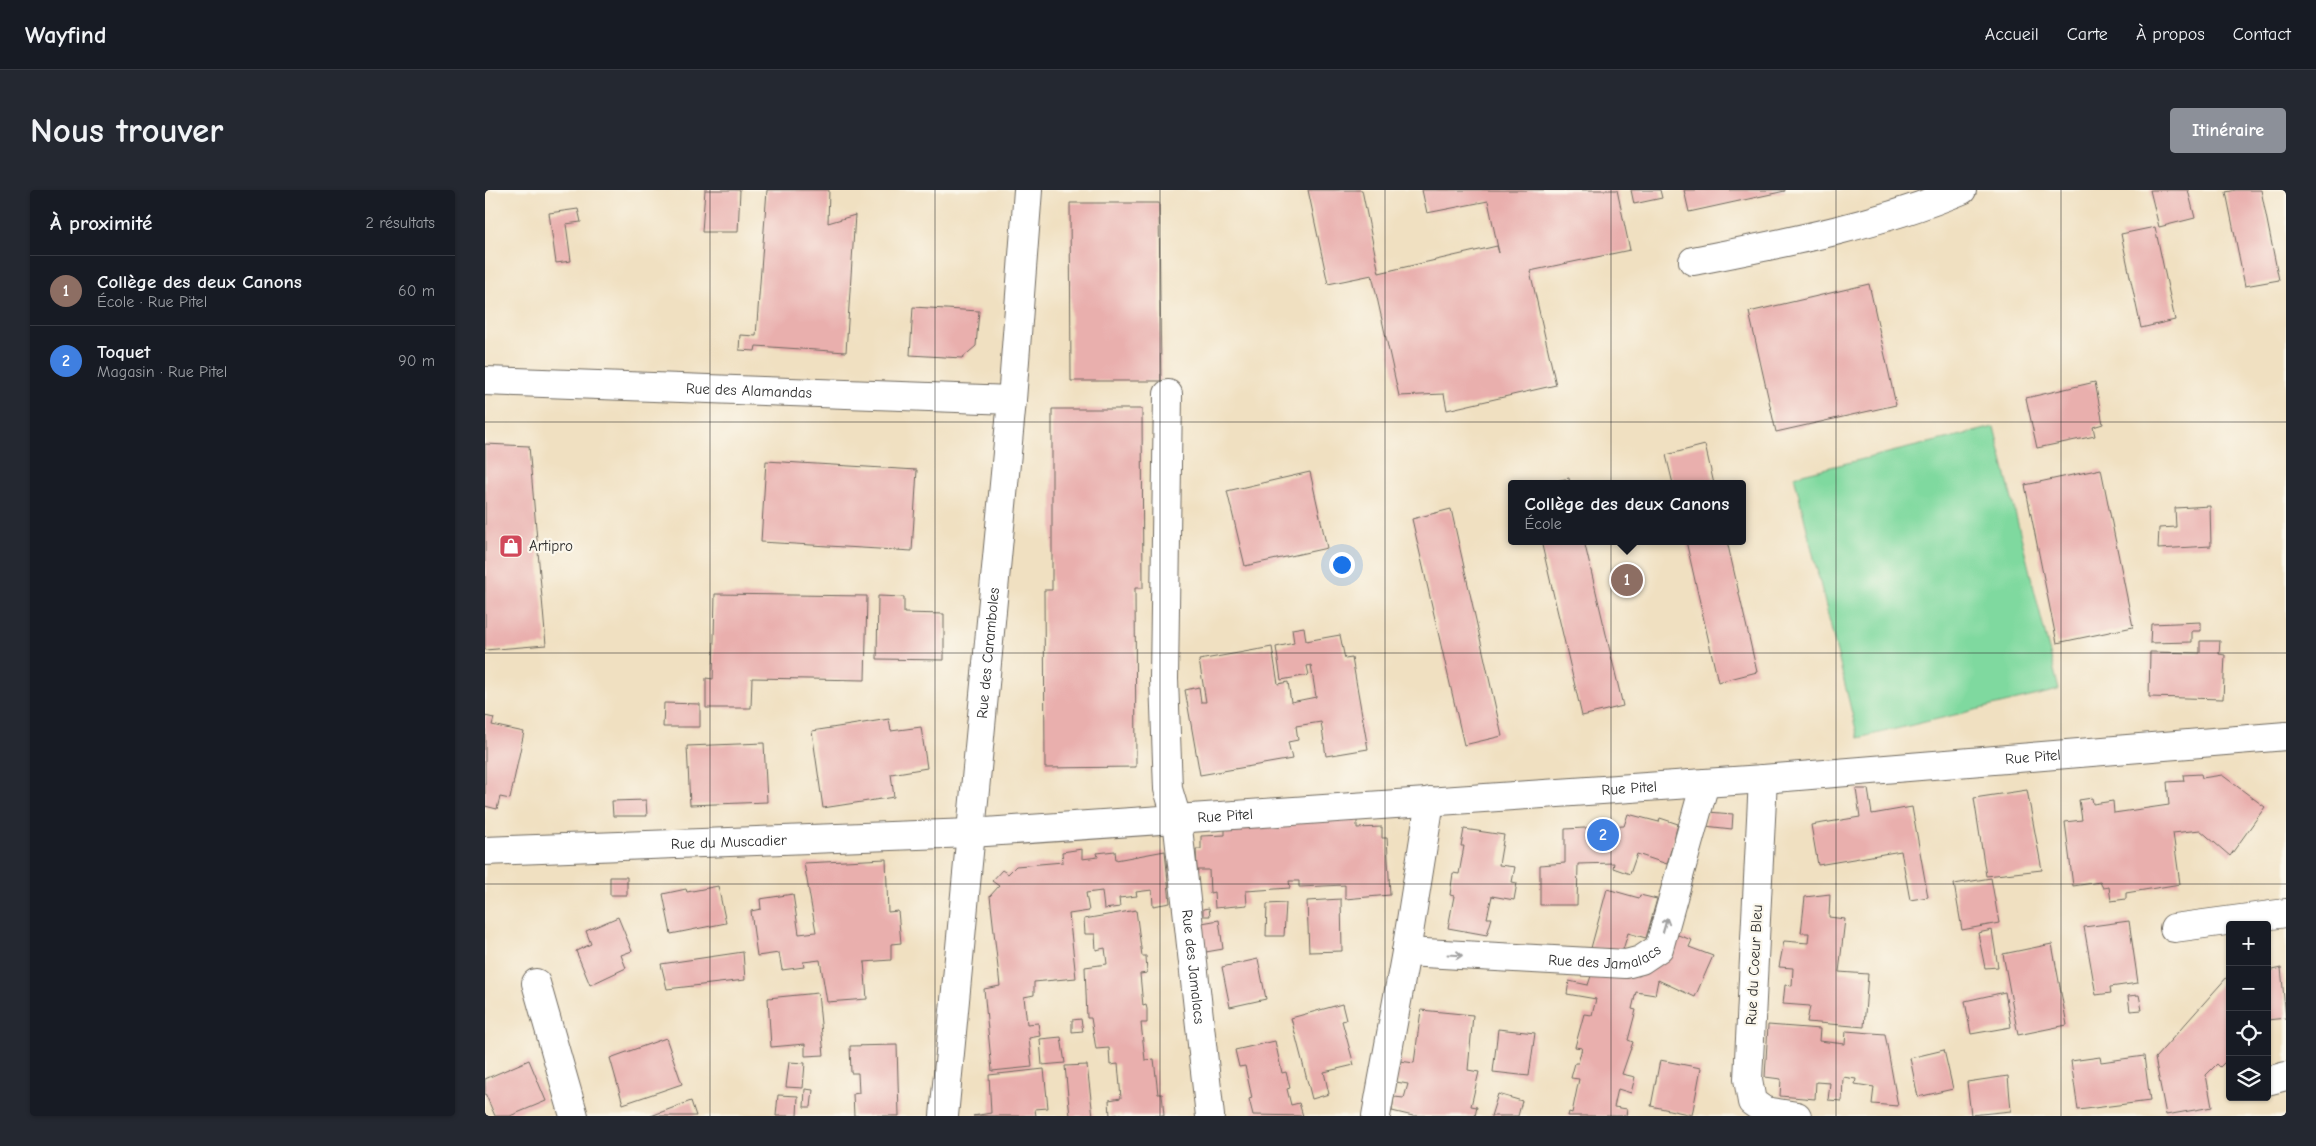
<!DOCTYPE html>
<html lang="fr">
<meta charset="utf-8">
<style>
:root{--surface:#171b24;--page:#242831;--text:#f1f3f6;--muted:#9ea1a6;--line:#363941;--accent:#8c9099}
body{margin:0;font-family:"Comic Neue",sans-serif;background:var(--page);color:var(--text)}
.controls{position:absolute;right:15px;bottom:15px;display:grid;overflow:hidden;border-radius:5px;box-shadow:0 1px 4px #0004}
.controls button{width:45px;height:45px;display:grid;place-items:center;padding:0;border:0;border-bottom:1px solid var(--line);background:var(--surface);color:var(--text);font:25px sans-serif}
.you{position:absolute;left:856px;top:374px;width:18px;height:18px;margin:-12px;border:4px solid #fff;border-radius:50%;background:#1a73e8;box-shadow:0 0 0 8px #1a73e833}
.badge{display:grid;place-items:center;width:32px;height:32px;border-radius:50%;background:var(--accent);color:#fff;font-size:16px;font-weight:700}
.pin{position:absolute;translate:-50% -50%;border:2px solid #fff;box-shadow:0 1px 5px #0006}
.popup{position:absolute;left:1023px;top:290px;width:238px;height:65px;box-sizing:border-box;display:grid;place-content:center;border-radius:5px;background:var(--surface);filter:drop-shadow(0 1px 4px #0005);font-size:16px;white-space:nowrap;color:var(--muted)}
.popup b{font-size:19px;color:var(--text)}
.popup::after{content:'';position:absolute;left:50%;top:100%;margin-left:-10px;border:10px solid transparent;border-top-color:var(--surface)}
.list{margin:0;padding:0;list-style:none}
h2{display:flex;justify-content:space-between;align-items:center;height:65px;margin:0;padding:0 20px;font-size:21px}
h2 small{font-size:16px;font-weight:400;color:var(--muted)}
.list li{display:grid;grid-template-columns:32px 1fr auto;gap:15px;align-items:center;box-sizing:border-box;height:70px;padding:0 20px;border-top:1px solid var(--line)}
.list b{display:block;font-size:19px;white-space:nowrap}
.list p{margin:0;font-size:16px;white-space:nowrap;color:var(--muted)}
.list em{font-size:16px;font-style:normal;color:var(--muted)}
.icon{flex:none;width:28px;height:28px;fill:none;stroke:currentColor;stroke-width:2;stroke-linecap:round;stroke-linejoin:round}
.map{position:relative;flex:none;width:1801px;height:926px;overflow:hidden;border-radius:5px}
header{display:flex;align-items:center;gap:30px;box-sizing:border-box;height:70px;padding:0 25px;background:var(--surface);border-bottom:1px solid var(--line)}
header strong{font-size:24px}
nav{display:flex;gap:28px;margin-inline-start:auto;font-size:18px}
.intro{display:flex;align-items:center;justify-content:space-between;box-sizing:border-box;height:120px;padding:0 30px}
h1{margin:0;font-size:35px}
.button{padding:12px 22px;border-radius:5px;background:var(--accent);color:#fff;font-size:18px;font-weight:700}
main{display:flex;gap:30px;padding:0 30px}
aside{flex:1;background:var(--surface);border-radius:5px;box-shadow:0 1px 4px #0004}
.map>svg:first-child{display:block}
.green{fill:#7fd99f;stroke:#558265}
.building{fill:#e9afad}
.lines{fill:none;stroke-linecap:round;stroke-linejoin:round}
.minor-casing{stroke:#706a60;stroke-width:30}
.minor{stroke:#fff;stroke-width:28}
.oneway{stroke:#a0a0a0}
.grid{fill:none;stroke:#2b2b2b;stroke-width:1;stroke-opacity:0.55}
.labels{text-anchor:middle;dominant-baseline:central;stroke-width:4.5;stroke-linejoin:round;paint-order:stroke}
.street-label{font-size:15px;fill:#2b2b2b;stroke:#fbf7ec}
.poi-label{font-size:15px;fill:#2b2b2b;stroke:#fbf7ec;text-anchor:start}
</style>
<header>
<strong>Wayfind</strong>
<nav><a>Accueil</a><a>Carte</a><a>À propos</a><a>Contact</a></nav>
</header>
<div class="intro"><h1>Nous trouver</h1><a class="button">Itinéraire</a></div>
<main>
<aside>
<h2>À proximité<small>2 résultats</small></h2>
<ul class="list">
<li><span class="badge" style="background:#8d6e63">1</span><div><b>Collège des deux Canons</b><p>École · Rue Pitel</p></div><em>60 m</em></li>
<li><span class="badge" style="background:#3f7fe0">2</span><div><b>Toquet</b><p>Magasin · Rue Pitel</p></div><em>90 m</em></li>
</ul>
</aside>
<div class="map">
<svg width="1801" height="926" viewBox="0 0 1801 926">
<rect width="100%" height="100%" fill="#fbf7ec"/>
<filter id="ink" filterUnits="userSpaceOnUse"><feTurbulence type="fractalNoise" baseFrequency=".02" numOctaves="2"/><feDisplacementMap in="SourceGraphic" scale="10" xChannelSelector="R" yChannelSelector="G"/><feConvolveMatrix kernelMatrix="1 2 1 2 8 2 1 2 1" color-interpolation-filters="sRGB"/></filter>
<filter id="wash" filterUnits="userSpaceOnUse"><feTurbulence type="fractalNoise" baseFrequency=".0096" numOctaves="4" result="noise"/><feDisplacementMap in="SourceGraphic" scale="20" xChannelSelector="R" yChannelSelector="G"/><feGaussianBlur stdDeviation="1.12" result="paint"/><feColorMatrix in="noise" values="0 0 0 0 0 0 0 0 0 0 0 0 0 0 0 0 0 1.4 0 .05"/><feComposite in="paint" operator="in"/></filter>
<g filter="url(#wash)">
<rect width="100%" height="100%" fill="#f0e0c1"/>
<path class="green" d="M1509 237 1574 500 1373 548 1309 286Z"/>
<g id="blocks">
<path class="building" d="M220 0H255L253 42H217Z
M282 0H344L343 33 370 25 361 162 271 156 270 161 254 160 255 145 271 146Z
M823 0H877L894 83 1012 56 1014 63 1003 11 942 23 937 0H1132L1145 60 1045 81 1071 195 962 220 959 204 914 206 887 85 843 94Z
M1146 0H1175L1177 8 1149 14Z
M1199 0H1300V1L1204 22Z
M1665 0H1703L1710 28 1674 37Z
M1751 0H1776L1794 90 1760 96 1741 2Z
M585 13H674L676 191H586Z
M93 19 96 32 81 34 86 71 71 73 64 23Z
M1670 37 1690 130 1656 138 1636 44Z
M1384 94 1411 215 1291 242 1264 122Z
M428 117 494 121 491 156 477 168 425 165Z
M1610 192 1618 234 1608 237 1610 246 1552 258 1541 208Z
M567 219H657L658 398H650L651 577 560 578 559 400H567Z
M0 254 44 256 61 455 0 460Z
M1220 255 1229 294H1188L1181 265Z
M281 271 432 280 427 361 276 352Z
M1616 279 1648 437 1572 453 1540 295Z
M825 282 842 358 760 376 742 301Z
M1084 288 1085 294H1064V293Z
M1725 316 1726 356 1673 359 1674 338 1691 337 1690 318Z
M966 319 1017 546 979 555 927 329Z
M1056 351H1099L1138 516 1097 526Z
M1201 351H1242L1272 482 1233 492Z
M230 404 382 406 380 490 267 488 266 518H221V488L228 489Z
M393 406 419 407V423L459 424V470L392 469Z
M1716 432V441H1707V452L1665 453 1666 434Z
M819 437 821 451 855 445 860 469 867 468 883 559 841 566 836 532 811 536 813 550 803 552 807 569 715 585 700 500 714 497 716 512H721L714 470 787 457 793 494 803 492 806 512 831 507 826 475 822 476 824 485 796 490 791 457 809 453 807 439Z
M1715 451H1735L1734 464 1740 465 1738 509 1664 507 1665 462 1715 463Z
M179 513 215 514V537H178Z
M0 526 9 528 7 535 39 542 25 609 15 607 12 619 0 616Z
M404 529 406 541 436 537 442 578 406 584 409 607 338 618 327 541Z
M279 553 282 612 205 615 202 556Z
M1716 584 1717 588 1737 585 1780 617 1745 666 1715 640 1688 643 1695 694 1641 703V709L1626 711 1624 697 1618 698 1615 692 1588 696 1580 632 1597 630 1594 610 1607 608 1608 614 1628 611 1629 623 1684 615 1682 592 1699 591 1698 585Z
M1371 599H1383L1387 624 1427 617 1443 707 1425 710 1416 661 1333 675 1326 635 1375 627Z
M1542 600 1557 680 1501 686 1489 608Z
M161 610 162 626H128L127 611Z
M1223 622 1248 624 1247 639 1220 636Z
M1143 624 1174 632 1175 628 1193 634 1182 674 1152 664 1145 684 1128 678 1129 673 1093 674 1092 715H1055V675L1080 673V639L1139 636Z
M872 628V638L897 637V648H902L905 705 860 709V695L814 697V691H804L805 698 761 701 762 715 730 718 729 702 725 703 724 680H712L711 659H716V646L740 645V633Z
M979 639 1019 645 1014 675 1030 677 1027 692 1032 693 1029 710 1007 706 1002 728H1007L1002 745 963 738 969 706 965 705 968 683 974 684 979 656H976Z
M597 659V669L613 667 612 663 630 661 631 670 680 661 685 713 668 716 667 700 651 702 652 706 634 708 635 717 619 719 617 701 601 703 604 721 584 724 591 788 549 792V805L539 807 542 834 553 833 555 846 544 848 547 877 507 881 499 799 515 796 505 706 514 696 507 691 517 680 523 684 531 676 578 672 577 662Z
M401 669 403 722 413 721 416 753 406 754V770L379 772 382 809 342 812 335 770 318 772 319 777 297 780 294 763 272 766 266 721 276 719 275 709 308 704 314 744 331 742 319 673Z
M125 687H142V705H125Z
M1506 688 1514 733 1477 740 1469 694Z
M233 696 241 733 186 744 178 704 201 699 202 702Z
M1122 699 1154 708 1155 705 1172 709 1161 748 1143 743 1138 760 1106 758Z
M1345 704 1344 727 1360 729 1354 782 1383 784 1379 837 1322 832 1325 816 1298 814 1300 795 1307 796 1308 778 1294 777 1299 751 1323 753 1324 743H1316L1320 707Z
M856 709 857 761 824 762 822 711Z
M801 713 799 746H781L782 714Z
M724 718 725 726H718V719Z
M651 720 657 766H661L662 783 655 784 658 816 661 815 662 819V833H656L660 870 669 869 673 904H677L679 926H636V924L625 926 624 910 636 908 633 874 625 875 624 858 611 859 606 828H602L600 777 622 774 620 758 611 760 610 744H600L599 729Z
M133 727 147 761 136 765 141 778 105 795 91 761 106 754 101 741Z
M734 730 738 759 721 762 717 733Z
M1644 731 1653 793 1625 797 1626 803 1611 805 1599 737Z
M1507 740 1513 777 1500 778 1493 743Z
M1190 744 1207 750 1204 757 1228 766 1210 807 1173 790 1170 805 1151 802 1147 819 1151 820 1143 850 1148 852 1137 884 1150 887 1146 903 1133 899 1129 917 1142 919 1141 926H1083L1084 922 1087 923 1094 889 1086 888 1090 873H1093L1097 858 1090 857 1099 824 1107 825 1111 809 1082 804 1084 791 1103 795 1109 777H1118L1154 786 1178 771Z
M1567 754 1582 835 1533 845 1518 764Z
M258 762 260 790 182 799 176 774Z
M773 769 781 809 745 817 737 777Z
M1796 778 1801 828 1782 830V781Z
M1743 786H1745V867L1735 877 1732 874 1721 885 1727 917 1681 925 1670 868Z
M1520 802 1526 837 1486 844 1480 811Z
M333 803 339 865 320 866V854L286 857 283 808Z
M1654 805 1657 820 1645 821 1643 806Z
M857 814 861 830 857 831 869 875 839 882 844 904 827 909 806 828Z
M936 820 988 825 983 880 994 882 986 916 992 917 990 926H928L907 921 909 907 919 908 923 894 911 892 915 871 929 873Z
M596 829 598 841 587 842V830Z
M1283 835 1335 839 1334 851 1360 854 1361 841 1400 844 1413 916 1387 914 1389 897 1370 894 1371 889 1358 887 1357 911 1343 910 1345 893 1331 892 1330 909 1295 906 1296 889 1280 887Z
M1013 839 1050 843 1044 886 1008 882Z
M576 847 580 873 557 875 555 849Z
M181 848 197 894 138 914 125 868Z
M790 851 797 883 801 882 805 898 802 899 806 915 814 913 818 926 768 925 764 909 767 908 760 876 754 877 750 860Z
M412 855 414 926H369L368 904 374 903 373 883H366L365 856Z
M1459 860 1468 899 1433 907 1425 868Z
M1659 866 1665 911 1593 920 1586 871 1615 867 1616 872Z
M44 870 61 911 25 926H10L0 903V889Z
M1175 870 1216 878 1207 925 1166 916Z
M304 872 320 873 318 898 301 897Z
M602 875 608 926H585L580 876Z
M559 879 563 918 550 919 551 926H488L506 923 504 885Z
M1523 886 1526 921 1486 925 1482 892Z
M320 899 328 900 326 917H319Z
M1013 904 1037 911 1033 926H1006Z
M293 905 313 906 312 926H291Z
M206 911 211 926H166Z"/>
</g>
</g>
<g filter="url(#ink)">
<use href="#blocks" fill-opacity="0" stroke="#706a60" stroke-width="1"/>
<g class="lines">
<g class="minor-casing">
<g id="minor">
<path d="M1208 71C1299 53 1391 36 1477 0"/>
<path id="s1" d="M0 191 527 210"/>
<path id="s2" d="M683 204 679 489 683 599 692 629 725 926"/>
<path d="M1278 589 1263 889 1267 912 1280 921 1312 926"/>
<path id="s3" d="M0 661 486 643 1278 589 1801 546"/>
<path d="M1689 738 1801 723"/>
<path id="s4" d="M921 762 1141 774 1156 770 1174 758 1220 593"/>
<path d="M51 793 89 926"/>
<path d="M1782 891 1801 886"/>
<path id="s5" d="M459 926 527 210 543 0"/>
<path d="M891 926 921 762 945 611"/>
</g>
</g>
<use href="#minor" class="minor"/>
</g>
<defs><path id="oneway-shaft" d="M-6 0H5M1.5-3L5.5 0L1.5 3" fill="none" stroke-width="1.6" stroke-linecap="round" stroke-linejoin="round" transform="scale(1.25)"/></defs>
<g class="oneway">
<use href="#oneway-shaft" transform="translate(1180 735) rotate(-74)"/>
<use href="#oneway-shaft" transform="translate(970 765) rotate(3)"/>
</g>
</g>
<path class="grid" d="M225 0V926M450 0V926M675 0V926M900 0V926M1126 0V926M1351 0V926M1576 0V926M0 232H1801M0 463H1801M0 694H1801"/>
<defs>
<g id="shop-square" transform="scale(1.25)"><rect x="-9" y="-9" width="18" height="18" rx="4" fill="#d1495b" stroke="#fbf7ec"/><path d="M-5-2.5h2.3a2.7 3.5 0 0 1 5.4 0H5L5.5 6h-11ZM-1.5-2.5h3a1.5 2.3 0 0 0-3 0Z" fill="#fff"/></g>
</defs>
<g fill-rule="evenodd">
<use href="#shop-square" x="26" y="356"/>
</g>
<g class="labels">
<g class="street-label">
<text stroke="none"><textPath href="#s1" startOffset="264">Rue des Alamandas</textPath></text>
<text stroke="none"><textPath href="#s5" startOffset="465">Rue des Caramboles</textPath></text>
<text stroke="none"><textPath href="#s3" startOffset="1551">Rue Pitel</textPath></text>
<text stroke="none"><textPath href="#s3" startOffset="1146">Rue Pitel</textPath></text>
<text stroke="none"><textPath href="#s3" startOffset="741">Rue Pitel</textPath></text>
<text stroke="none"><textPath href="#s3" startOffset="244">Rue du Muscadier</textPath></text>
<text stroke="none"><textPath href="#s4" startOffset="200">Rue des Jamalacs</textPath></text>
<text transform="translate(1269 775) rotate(-87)">Rue du Coeur Bleu</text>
<text stroke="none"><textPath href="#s2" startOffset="575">Rue des Jamalacs</textPath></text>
</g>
<g class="poi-label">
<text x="44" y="356">Artipro</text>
</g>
</g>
</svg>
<div class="controls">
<button>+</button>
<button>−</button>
<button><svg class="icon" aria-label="locate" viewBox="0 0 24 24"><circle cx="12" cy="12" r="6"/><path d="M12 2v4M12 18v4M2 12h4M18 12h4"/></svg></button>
<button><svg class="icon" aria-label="layers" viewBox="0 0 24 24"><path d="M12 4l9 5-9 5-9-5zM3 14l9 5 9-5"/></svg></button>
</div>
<div class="you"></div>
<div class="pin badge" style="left:1142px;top:390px;background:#8d6e63">1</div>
<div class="popup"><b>Collège des deux Canons</b>École</div>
<div class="pin badge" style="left:1118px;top:645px;background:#3f7fe0">2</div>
</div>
</main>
